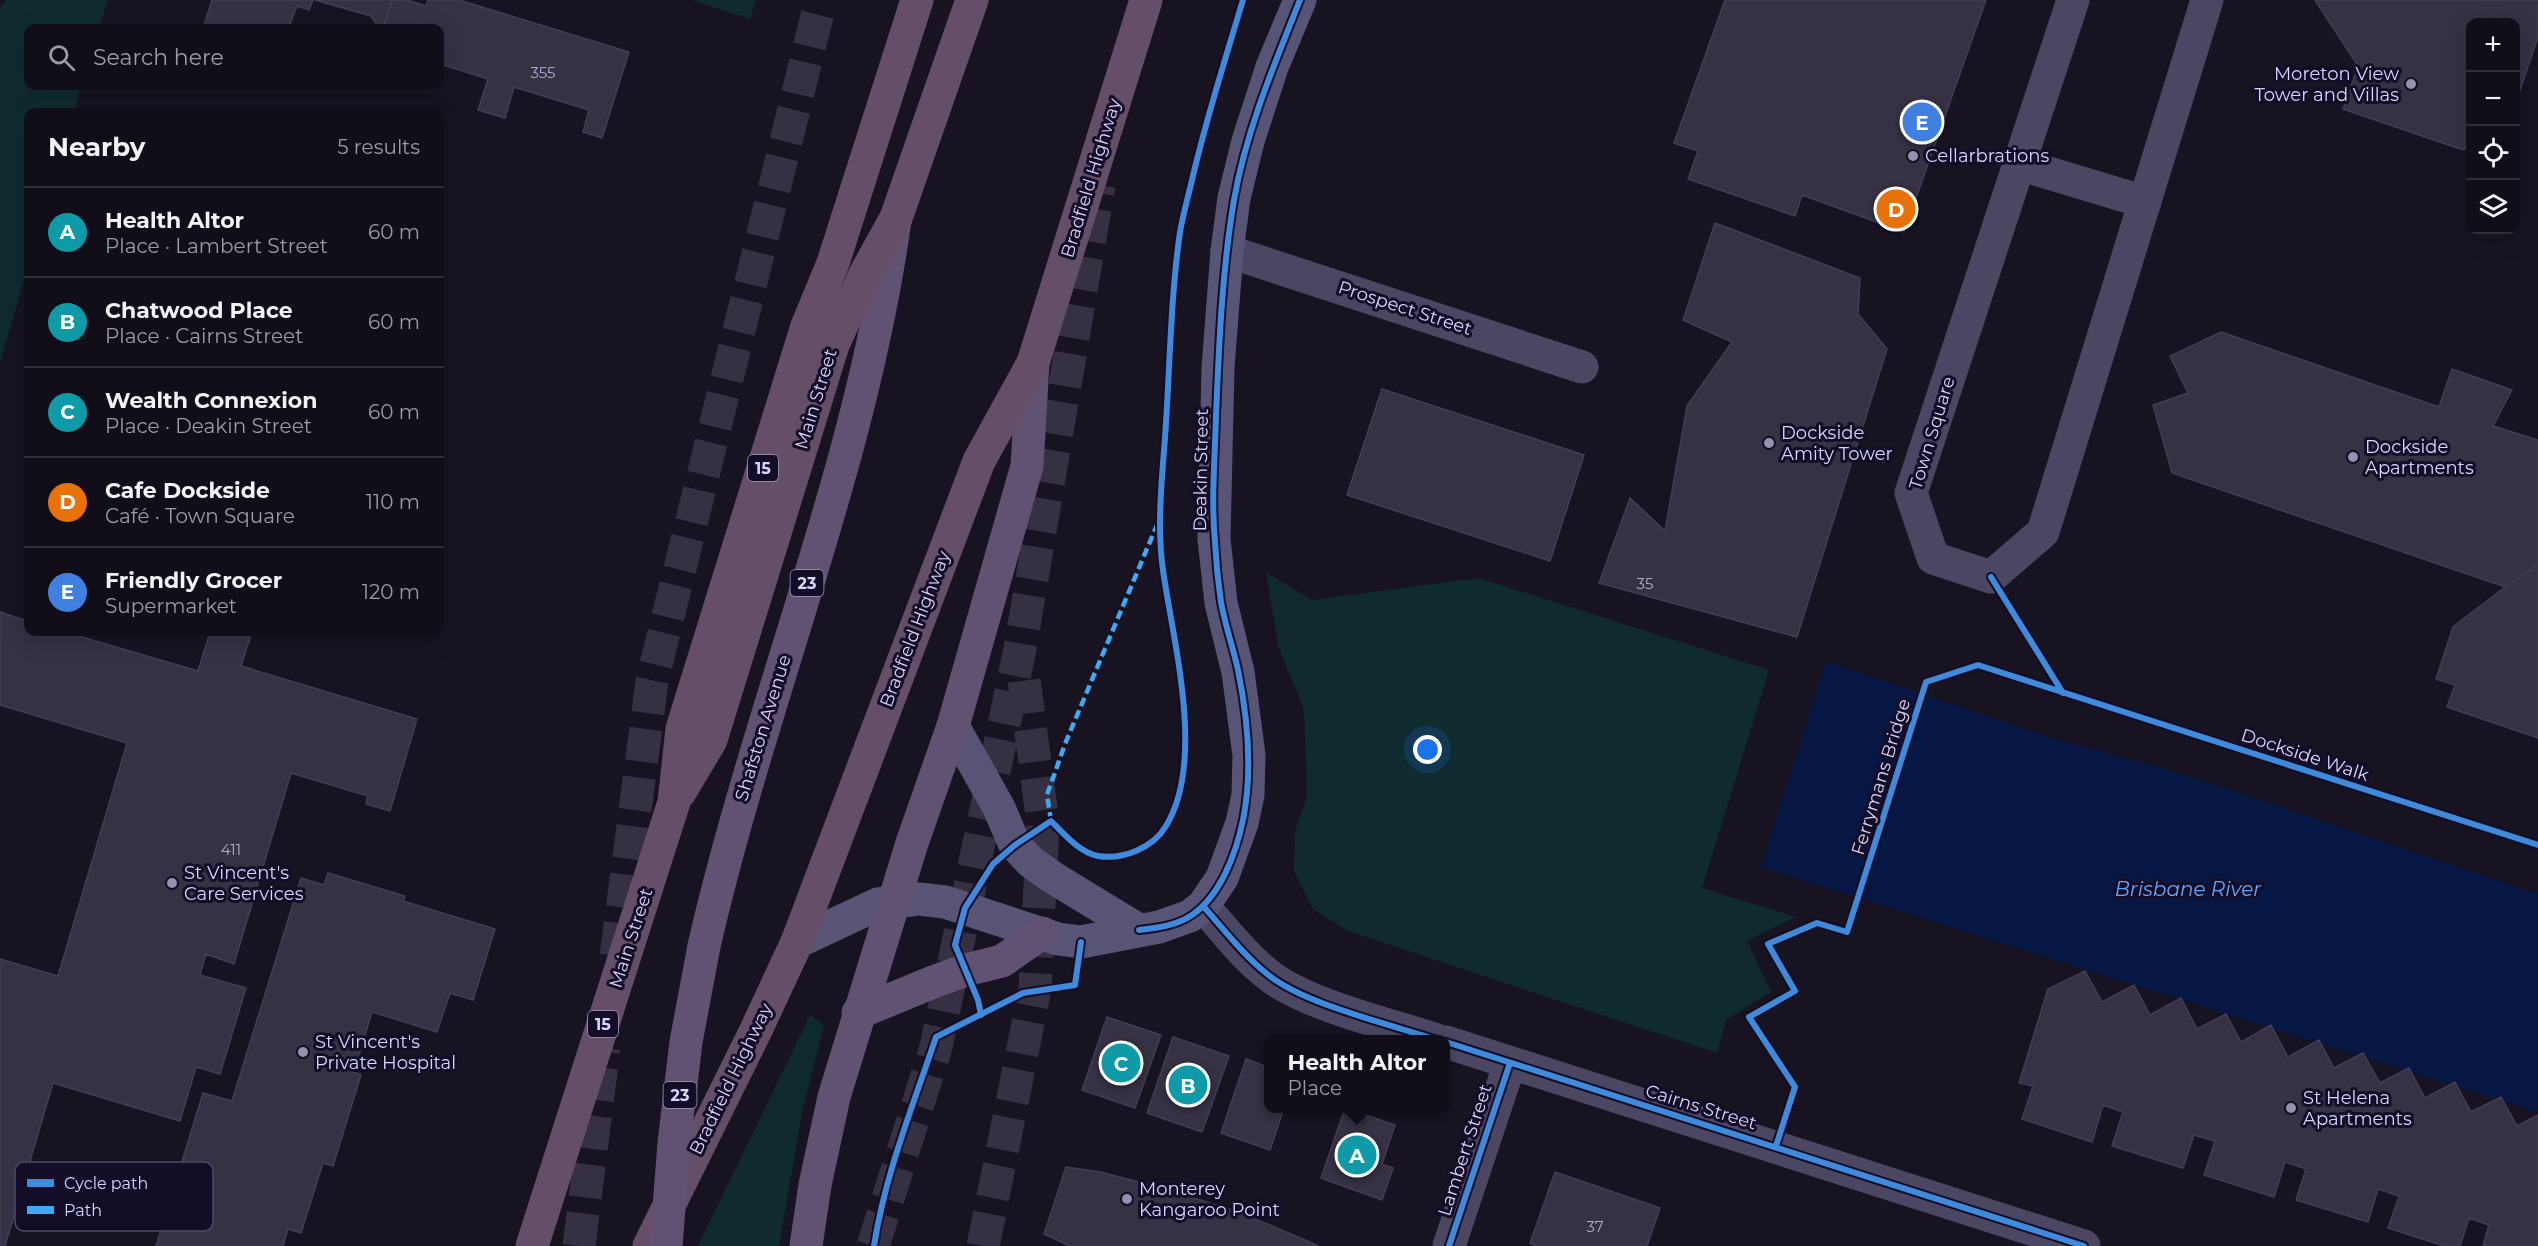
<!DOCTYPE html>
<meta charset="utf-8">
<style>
:root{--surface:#110e19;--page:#1e1c26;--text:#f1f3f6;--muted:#9c9ca2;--line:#302e38;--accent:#9790b1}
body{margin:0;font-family:Montserrat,sans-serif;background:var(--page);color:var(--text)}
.controls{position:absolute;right:18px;top:18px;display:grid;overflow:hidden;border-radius:12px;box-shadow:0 6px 24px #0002}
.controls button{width:54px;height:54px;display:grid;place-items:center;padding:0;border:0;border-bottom:2px solid var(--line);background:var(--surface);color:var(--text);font:30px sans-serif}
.you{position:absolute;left:1428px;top:750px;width:21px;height:21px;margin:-15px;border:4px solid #fff;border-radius:50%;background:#1a73e8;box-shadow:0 0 0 9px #1a73e833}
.badge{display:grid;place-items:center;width:39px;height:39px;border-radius:50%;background:var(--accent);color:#fff;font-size:20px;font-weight:700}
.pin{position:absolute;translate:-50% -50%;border:3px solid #fff;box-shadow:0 2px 6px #0006}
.popup{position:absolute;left:1264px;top:1035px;width:186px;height:78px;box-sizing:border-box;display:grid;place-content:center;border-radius:12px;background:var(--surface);filter:drop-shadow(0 2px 4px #0005);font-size:20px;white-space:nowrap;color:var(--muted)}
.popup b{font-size:22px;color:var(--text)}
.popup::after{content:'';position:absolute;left:50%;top:100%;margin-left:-12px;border:12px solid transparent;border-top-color:var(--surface)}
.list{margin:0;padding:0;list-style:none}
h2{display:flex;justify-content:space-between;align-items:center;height:78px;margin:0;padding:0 24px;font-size:26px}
h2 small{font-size:20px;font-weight:400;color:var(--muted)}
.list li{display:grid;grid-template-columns:39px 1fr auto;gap:18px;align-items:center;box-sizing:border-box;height:90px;padding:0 24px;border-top:2px solid var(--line)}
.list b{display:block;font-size:22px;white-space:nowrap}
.list p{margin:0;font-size:20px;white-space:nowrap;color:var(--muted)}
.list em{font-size:20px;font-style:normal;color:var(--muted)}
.icon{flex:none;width:33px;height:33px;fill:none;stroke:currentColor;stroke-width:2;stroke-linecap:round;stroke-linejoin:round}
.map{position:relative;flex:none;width:2538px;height:1246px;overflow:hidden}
.search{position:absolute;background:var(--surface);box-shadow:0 6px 24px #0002;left:24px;top:24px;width:420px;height:66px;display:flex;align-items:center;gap:15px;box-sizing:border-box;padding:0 21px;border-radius:12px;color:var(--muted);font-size:22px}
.panel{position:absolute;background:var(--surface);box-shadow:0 6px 24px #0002;left:24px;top:108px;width:420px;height:528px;border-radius:12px}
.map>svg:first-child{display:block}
.green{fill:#102b30}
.water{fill:#071744}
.building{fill:#363143;stroke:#433d55;stroke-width:1.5}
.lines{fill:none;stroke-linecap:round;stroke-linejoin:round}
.highway-tunnel{stroke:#353042;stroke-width:33;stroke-dasharray:33 16;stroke-linecap:butt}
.street{stroke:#4b4762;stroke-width:33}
.secondary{stroke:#585475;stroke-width:33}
.primary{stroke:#615173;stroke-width:33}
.highway{stroke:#654e67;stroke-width:33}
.primary-bridge{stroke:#615173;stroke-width:33}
.quiet{stroke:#3fa9f5;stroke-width:4.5;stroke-dasharray:9 4.5;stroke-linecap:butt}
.cycleway-casing{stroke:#140d27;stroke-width:10}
.cycleway{stroke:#408adc;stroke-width:6}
.poi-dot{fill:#9790b1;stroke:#140d27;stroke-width:2}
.labels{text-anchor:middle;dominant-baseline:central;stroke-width:6;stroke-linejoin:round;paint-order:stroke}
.number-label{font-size:15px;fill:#b2aad0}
.shield{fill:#140d27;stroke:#a098be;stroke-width:1.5}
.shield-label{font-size:16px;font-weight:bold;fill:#dcd3ff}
.poi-label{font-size:18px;fill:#dcd3ff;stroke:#140d27;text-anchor:start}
.street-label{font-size:18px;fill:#dcd3ff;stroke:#140d27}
.water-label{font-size:20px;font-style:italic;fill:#61a6ff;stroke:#140d27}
.key{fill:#140d27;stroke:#504868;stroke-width:1.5}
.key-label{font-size:16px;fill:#dcd3ff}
</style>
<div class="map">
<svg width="2538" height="1246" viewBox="0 0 2538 1246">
<rect width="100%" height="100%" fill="#171321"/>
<path class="green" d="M6 0H108L99 28H28V86H81L74 112H28V266L0 363V8Z
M692 0H756L750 19Z
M1266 572 1312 600 1479 578 1769 670 1702 888 1796 917 1747 941 1771 992 1726 1020 1717 1053 1348 931 1313 909 1294 871 1295 831 1307 797 1304 709 1279 649Z
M810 1015 824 1025 802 1112 779 1246H698Z"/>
<path class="water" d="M1826 661 2058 740 2151 764 2226 788 2538 894V1112L1761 867Z"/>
<path class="building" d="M212 0H313L309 10 297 6 290 24 303 28H203Z
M315 0H392L383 28H379L371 16Z
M392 0H407L426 6 428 0H459L629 52 602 138 583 132 589 110 514 87 505 118 478 110 488 79 440 64V28H383Z
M1725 0H1986L1904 232 1802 195 1795 216 1688 179 1698 151 1674 143Z
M2315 0H2538V37L2516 102V22H2470V146L2463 150 2343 109 2358 66Z
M1715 223 1860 278 1858 314 1887 349 1797 637 1599 583 1630 498 1665 531 1687 406 1732 342 1683 320Z
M2221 332 2439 407 2452 369 2512 390 2493 426 2538 440V565L2505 587 2172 473 2153 405 2188 393 2170 356Z
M1382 389 1584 455 1550 561 1347 495Z
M2538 565V738L2447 707 2455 685 2436 679 2453 627 2505 587Z
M0 612 28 621V632H65L198 671 210 632H252L241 666 417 719 390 811 366 804 368 796 291 773 234 964 206 954 200 975 246 988 220 1074 196 1067 180 1121 53 1083 5 1246H0V959L58 976 127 743 0 705Z
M328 873 405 896 403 901 495 929 473 1000 450 993 437 1032 372 1012 354 1072 361 1075 333 1166 323 1163 301 1233 288 1229 283 1246H156L203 1093 232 1101 301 878 324 885Z
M2085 971 2102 1002 2134 985 2150 1015 2181 998 2197 1029 2226 1014 2241 1042 2271 1025 2288 1057 2319 1040 2334 1068 2363 1053 2380 1083 2409 1068 2425 1098 2455 1082 2471 1112 2501 1097 2517 1126 2538 1115V1246H2483L2489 1225 2469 1218 2460 1246H2444L2388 1228 2399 1196 2378 1189 2368 1222 2296 1200 2306 1169 2285 1162 2274 1197 2204 1175 2215 1141 2194 1135 2183 1168 2112 1146 2123 1112 2103 1105 2092 1142 2022 1119 2033 1086 2019 1083 2048 989Z
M1107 1017 1161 1035 1135 1108 1082 1090Z
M1173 1037 1229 1056 1202 1132 1147 1113Z
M1246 1059 1268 1067V1108H1284L1270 1150 1221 1133Z
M1345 1108 1395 1125 1382 1164 1393 1168 1382 1200 1321 1178Z
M1066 1167 1100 1172 1158 1187 1239 1212 1319 1246H1070L1044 1234Z
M1555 1172 1660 1208 1647 1246H1537L1530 1243Z"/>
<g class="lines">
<path class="highway-tunnel" d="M616 956 652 681 821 0
M579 1246 604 1048
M873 1246 936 1047 1020 649 1099 185
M983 1246 1035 989 1043 823 1023 672"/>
<path class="street" d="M2073 0 1911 493 1933 558 1991 577 2043 532 2207 0
M2019 164 2145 202
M1227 251 1582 367
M1203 906C1223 928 1242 954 1266 973 1302 1004 1390 1024 1437 1040
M1446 1042 2084 1246
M1449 1246 1510 1063"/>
<path class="secondary" d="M953 726 999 808 1015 845 1031 862 1052 877 1139 930
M797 942 878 904 919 899 945 902 1058 939 1081 942 1159 927 1190 916 1203 906 1222 878 1242 823 1248 795 1249 755 1238 672 1221 603 1214 539 1218 368 1227 251 1234 198 1248 141 1272 67 1300 0"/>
<path class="primary" d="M704 946C760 702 861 467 895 220
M858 1013 933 982 966 970 1002 961 1042 933
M806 1246 815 1185 834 1097 912 843 953 726 1027 466 1033 363"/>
<path class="highway" d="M680 792 711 740 833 345 865 274 896 218 972 0
M532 1246 674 802 682 729 807 326 833 263 917 0
M649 1246 756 1030 797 942 979 461 1033 363 1146 0"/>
<path class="primary-bridge" d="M666 1246 674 1143 686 1042 704 946"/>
<path class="quiet" d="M1051 821 1047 795 1065 744 1157 525"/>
<g class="cycleway-casing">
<path id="cycleway" d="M1991 577 2063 693
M1203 906C1223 928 1242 954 1266 973 1302 1004 1390 1024 1437 1040
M1139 930C1156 928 1176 926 1192 915 1221 895 1236 853 1243 820 1253 770 1248 719 1238 670 1233 647 1225 625 1221 602 1218 582 1216 561 1215 542 1211 500 1215 457 1216 416 1219 344 1222 271 1234 200 1246 131 1274 65 1300 0
M981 1015 978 1000 955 945 965 908 993 864 1015 845 1051 821C1064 834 1079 852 1098 856 1123 860 1153 848 1166 826 1206 760 1173 642 1163 570 1156 522 1163 472 1166 423 1170 360 1171 295 1180 232 1183 215 1188 197 1192 180 1206 119 1225 60 1243 0
M1446 1042 2084 1246
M1776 1146 1795 1087 1749 1017 1795 991 1768 944 1817 923 1847 932 1926 682 1978 665 2538 845
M874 1246C885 1174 913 1106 936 1037L1023 993 1075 985 1081 942
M1449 1246 1510 1063"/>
</g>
<use href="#cycleway" class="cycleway"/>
</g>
<g class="poi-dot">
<circle cx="2411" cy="84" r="6"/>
<circle cx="1913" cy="156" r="6"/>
<circle cx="1769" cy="443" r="6"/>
<circle cx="2353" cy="457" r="6"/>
<circle cx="172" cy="883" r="6"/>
<circle cx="303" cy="1052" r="6"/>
<circle cx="2291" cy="1108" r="6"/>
<circle cx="1127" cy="1199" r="6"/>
</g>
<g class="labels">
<g class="number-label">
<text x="543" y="72">355</text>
<text x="1645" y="583">35</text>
<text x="231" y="849">411</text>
<text x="1595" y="1226">37</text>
</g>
<g class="shield">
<rect x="748" y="455" width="30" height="26" rx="4.5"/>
<rect x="790.5" y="570" width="33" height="26" rx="4.5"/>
<rect x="588" y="1011" width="30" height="26" rx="4.5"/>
<rect x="663.5" y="1082" width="33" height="26" rx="4.5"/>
</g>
<g class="shield-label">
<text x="763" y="468">15</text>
<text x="807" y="583">23</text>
<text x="603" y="1024">15</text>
<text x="680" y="1095">23</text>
</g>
<g class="poi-label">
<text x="2399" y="74" text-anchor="end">Moreton View<tspan x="2399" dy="21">Tower and Villas</tspan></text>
<text x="1925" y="156">Cellarbrations</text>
<text x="1781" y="433">Dockside<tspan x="1781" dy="21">Amity Tower</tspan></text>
<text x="2365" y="447">Dockside<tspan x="2365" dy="21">Apartments</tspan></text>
<text x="184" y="873">St Vincent's<tspan x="184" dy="21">Care Services</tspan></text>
<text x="315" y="1042">St Vincent's<tspan x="315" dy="21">Private Hospital</tspan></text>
<text x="2303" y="1098">St Helena<tspan x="2303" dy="21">Apartments</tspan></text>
<text x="1139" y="1189">Monterey<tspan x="1139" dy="21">Kangaroo Point</tspan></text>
</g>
<g class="street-label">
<text transform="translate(1091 178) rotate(-73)">Bradfield Highway</text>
<text transform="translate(1405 308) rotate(18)">Prospect Street</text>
<text transform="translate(816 399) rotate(-73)">Main Street</text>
<text transform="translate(1932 433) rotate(-73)">Town Square</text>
<text transform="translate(1201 470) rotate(-89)">Deakin Street</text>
<text transform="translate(915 629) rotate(-69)">Bradfield Highway</text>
<text transform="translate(763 728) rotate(-73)">Shafston Avenue</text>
<text transform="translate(2305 755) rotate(18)">Dockside Walk</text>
<text transform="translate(1881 777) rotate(-73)">Ferrymans Bridge</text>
<text transform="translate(631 938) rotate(-72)">Main Street</text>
<text transform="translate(731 1079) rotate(-64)">Bradfield Highway</text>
<text transform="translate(1701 1107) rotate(17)">Cairns Street</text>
<text transform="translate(1465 1150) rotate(-72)">Lambert Street</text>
</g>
<g class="water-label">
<text x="2188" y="889">Brisbane River</text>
</g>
</g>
<rect x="15" y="1162" width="198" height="69" rx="9" class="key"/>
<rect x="27" y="1179" width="27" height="8" fill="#408adc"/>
<rect x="27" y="1206" width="27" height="8" fill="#3fa9f5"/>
<g class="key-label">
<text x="64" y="1189">Cycle path</text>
<text x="64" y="1216">Path</text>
</g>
</svg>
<div class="controls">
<button>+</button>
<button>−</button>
<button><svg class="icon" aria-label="locate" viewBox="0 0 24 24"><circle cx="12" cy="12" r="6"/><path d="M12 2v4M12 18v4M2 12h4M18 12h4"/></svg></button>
<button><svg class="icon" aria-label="layers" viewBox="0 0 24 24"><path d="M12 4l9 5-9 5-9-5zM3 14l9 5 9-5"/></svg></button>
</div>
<div class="you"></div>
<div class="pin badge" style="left:1357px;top:1155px;background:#0f9aa8">A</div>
<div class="popup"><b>Health Altor</b>Place</div>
<div class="pin badge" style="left:1188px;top:1085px;background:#0f9aa8">B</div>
<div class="pin badge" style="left:1121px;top:1063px;background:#0f9aa8">C</div>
<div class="pin badge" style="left:1896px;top:209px;background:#e8710a">D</div>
<div class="pin badge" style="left:1922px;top:122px;background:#3f7fe0">E</div>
<div class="search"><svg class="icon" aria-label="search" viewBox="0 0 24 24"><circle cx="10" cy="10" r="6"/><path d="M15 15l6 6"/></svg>Search here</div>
<section class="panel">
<h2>Nearby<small>5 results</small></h2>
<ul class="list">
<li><span class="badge" style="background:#0f9aa8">A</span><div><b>Health Altor</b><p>Place · Lambert Street</p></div><em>60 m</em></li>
<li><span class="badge" style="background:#0f9aa8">B</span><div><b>Chatwood Place</b><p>Place · Cairns Street</p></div><em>60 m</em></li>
<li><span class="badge" style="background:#0f9aa8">C</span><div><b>Wealth Connexion</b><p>Place · Deakin Street</p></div><em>60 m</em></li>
<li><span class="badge" style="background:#e8710a">D</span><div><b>Cafe Dockside</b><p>Café · Town Square</p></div><em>110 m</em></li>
<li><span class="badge" style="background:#3f7fe0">E</span><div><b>Friendly Grocer</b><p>Supermarket</p></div><em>120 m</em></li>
</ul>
</section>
</div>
